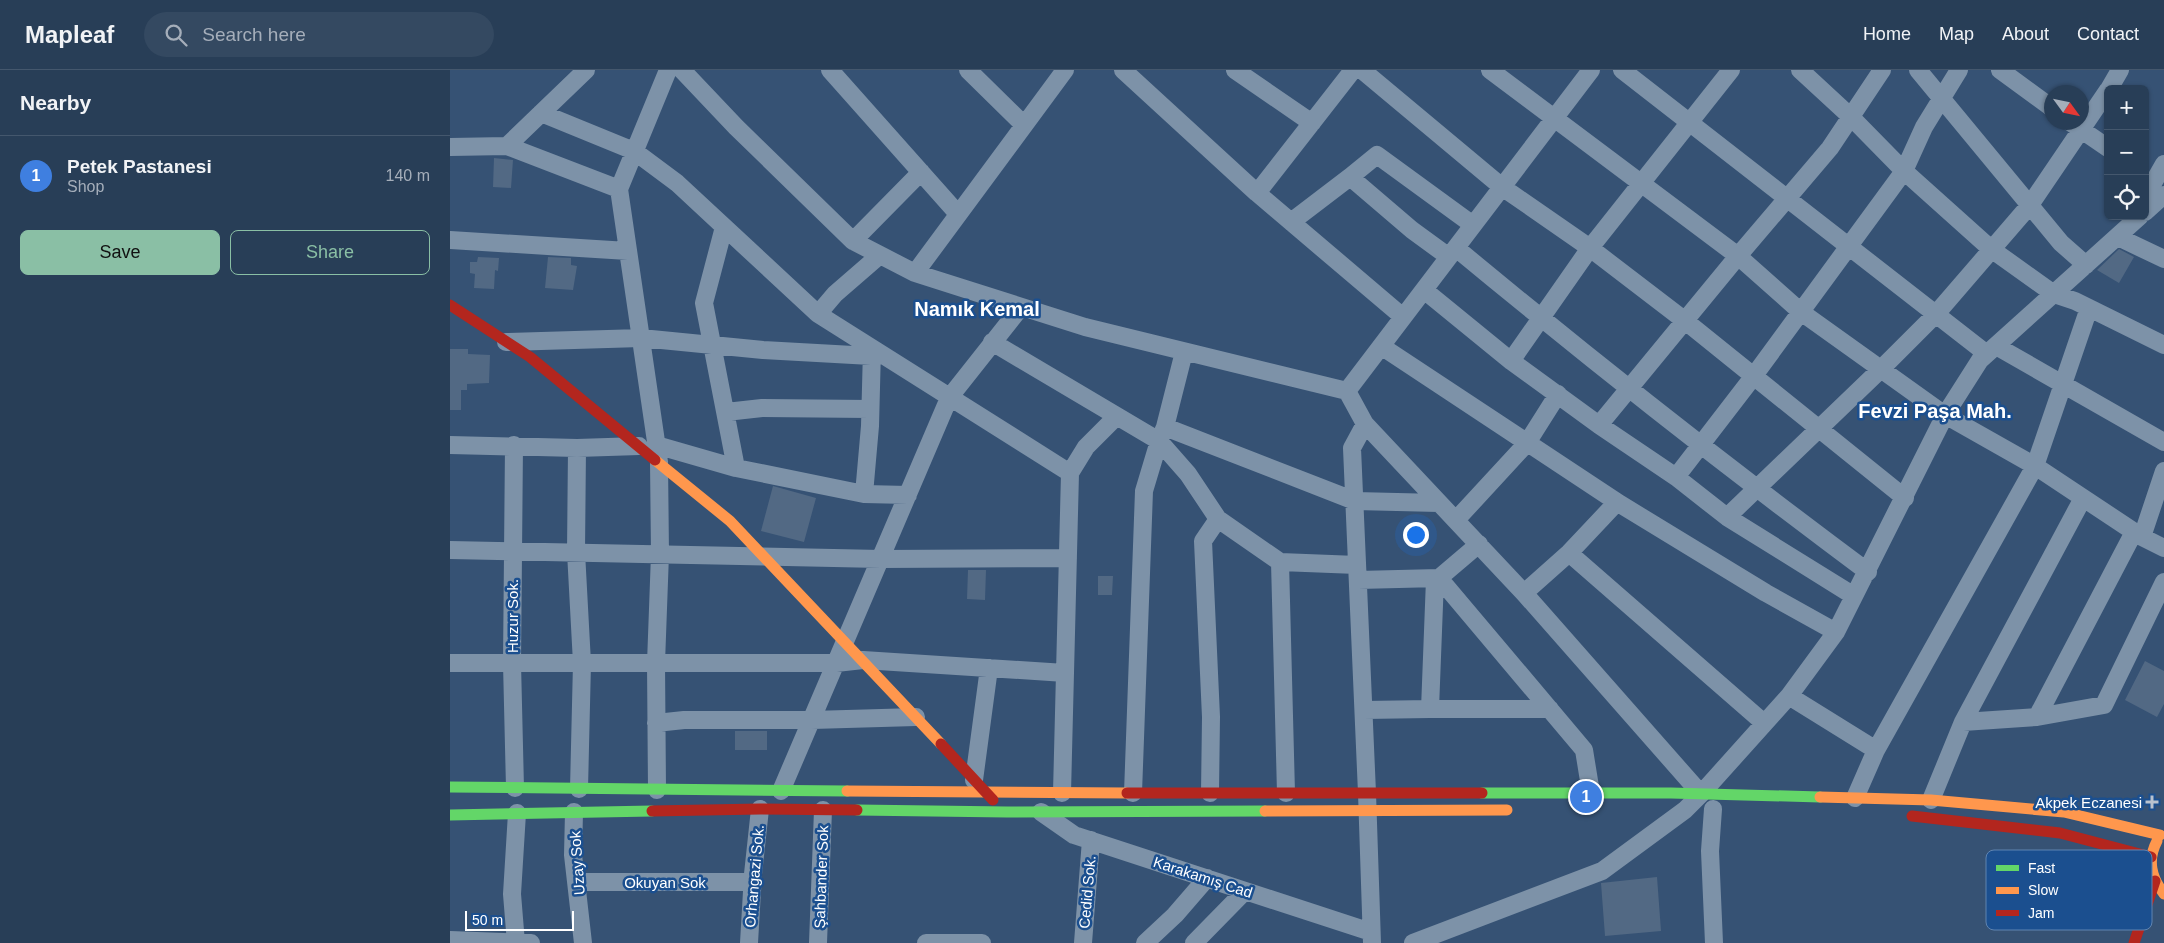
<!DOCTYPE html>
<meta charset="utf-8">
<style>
:root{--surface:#283e57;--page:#344961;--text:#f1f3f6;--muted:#a5aeba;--line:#44576d;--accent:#8abfa5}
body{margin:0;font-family:Arial,sans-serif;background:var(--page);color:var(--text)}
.controls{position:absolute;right:15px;top:15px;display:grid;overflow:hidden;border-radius:8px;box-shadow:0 1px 4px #0004}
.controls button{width:45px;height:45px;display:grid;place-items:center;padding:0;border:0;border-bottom:1px solid var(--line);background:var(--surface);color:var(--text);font:25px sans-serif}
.compass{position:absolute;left:1594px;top:15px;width:45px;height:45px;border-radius:50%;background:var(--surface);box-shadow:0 1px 4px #0004;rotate:123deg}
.scale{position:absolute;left:15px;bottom:12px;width:109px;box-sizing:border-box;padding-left:5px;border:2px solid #fff;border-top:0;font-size:14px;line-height:18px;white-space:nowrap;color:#fff;-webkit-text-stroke:4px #1b4f8f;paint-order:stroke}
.you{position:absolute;left:965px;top:464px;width:18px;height:18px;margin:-12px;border:4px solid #fff;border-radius:50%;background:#1a73e8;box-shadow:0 0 0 8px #1a73e833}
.badge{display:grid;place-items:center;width:32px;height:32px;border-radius:50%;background:var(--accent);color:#fff;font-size:16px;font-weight:700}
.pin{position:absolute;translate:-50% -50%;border:2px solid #fff;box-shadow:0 1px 5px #0006}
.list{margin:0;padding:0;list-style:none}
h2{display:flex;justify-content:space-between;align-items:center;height:65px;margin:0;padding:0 20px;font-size:21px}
h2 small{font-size:16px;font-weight:400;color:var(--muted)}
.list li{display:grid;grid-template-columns:32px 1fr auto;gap:15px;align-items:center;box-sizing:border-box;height:80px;padding:0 20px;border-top:1px solid var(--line)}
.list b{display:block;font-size:19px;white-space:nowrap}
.list p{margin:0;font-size:16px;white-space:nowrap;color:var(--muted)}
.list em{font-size:16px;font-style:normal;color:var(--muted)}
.actions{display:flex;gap:10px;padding:15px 20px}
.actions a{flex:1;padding:11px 0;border:1px solid var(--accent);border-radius:8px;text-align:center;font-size:18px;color:var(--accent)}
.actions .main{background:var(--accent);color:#111}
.icon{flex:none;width:28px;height:28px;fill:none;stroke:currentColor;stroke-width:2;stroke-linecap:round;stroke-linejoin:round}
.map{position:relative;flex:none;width:1714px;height:873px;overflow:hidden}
header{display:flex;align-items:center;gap:30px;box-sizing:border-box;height:70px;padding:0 25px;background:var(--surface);border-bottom:1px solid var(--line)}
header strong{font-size:24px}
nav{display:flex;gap:28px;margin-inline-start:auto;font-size:18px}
.search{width:350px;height:45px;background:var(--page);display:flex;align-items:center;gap:12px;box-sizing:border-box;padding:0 18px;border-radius:28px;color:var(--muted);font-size:19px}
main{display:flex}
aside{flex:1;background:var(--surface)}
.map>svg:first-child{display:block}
.building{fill:#526984}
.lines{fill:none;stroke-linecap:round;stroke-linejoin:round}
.street{stroke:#7d92a8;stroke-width:18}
.fast{stroke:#63d668;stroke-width:11}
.slow{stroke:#ff974d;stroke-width:11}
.jam{stroke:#b3261e;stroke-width:11}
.poi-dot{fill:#b9c2ce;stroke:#1b4f8f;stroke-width:2}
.labels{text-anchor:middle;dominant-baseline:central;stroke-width:5;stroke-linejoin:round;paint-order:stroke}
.street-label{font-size:15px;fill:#fff;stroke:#1b4f8f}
.poi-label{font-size:15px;fill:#fff;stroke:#1b4f8f;text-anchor:end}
.district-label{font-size:20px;font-weight:bold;fill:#fff;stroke:#1b4f8f}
.key{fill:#1b4f8f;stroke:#5f84b1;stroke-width:1}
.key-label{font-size:14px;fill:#fff}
</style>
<header>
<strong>Mapleaf</strong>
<div class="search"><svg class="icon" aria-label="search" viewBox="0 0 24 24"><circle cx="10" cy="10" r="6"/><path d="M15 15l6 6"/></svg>Search here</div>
<nav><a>Home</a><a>Map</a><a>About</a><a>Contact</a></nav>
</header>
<main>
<aside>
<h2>Nearby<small></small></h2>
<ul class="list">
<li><span class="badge" style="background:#3f7fe0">1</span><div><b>Petek Pastanesi</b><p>Shop</p></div><em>140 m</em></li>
</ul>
<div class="actions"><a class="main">Save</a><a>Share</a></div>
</aside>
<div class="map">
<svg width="1714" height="873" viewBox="0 0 1714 873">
<rect width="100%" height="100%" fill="#365274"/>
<path class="building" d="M44 88 63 90 61 118 43 117Z
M1669 179 1684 187 1669 213 1647 200Z
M28 187 49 188 48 201 45 200 44 219 24 218 25 204 20 203V192H27Z
M98 187 121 188V195L127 196 123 220 95 218Z
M0 279H18V284L40 285 39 313 17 314V320H11V340H0Z
M323 416 366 428 354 472 311 461Z
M518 500H536L535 530 517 529Z
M648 506H663L662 525H648Z
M1695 591 1714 601V634L1707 647 1675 630Z
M285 661H317V680H285Z
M1207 807 1211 861 1155 866 1151 813Z"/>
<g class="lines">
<path class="street" d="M232 0 286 57 403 171 465 203 635 257 897 321 915 354 1074 523 1251 724
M380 0 508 144
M518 0 574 55
M673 0 807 123 953 247
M785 0 862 53
M912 0 1052 117 1140 178 1234 250 1455 428
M1040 0 1288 186 1351 242 1495 345 1585 396 1692 467 1714 478
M1172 0 1537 284
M1350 0 1401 47 1454 101 1541 179 1604 224 1625 231 1714 275
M1468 0 1611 173 1636 195
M1550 0 1602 38
M1659 19 1670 0
M91 43 184 81 227 113 368 244 620 403
M1620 52 1658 78
M57 76 136 0
M0 77 57 76 169 119
M900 107 927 85 1023 155
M807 123 903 0
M1695 127 1714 94
M1695 142 1714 125
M841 152 900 107 962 160 999 187
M274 157 254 233 286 398
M1668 167 1714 189
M0 170 178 181
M403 171 471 102
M1006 178C1140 289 1278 398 1418 502
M465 203 615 0
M974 220 1061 291 1149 355 1226 407 1277 447 1404 526
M368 244 385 224 430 185
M56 272 191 268 313 280 421 286
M542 272 709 371 738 404 768 449 830 492 907 495
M931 276 1170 434 1316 523 1386 562
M1546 276 1714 372
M1061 291 1140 178 1281 0
M897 321 1141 0
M276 342 312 338 420 339
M915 354 902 378 917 723 922 873
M1149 355 1288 186 1380 78 1432 0
M715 357 905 431 989 433
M0 375 127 378 189 376
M64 375 62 593 65 718
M206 375 286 398 414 424 458 425
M127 378 126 482 132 593 129 719
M1226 407 1303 307 1454 101 1474 57 1509 0
M414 424 420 356 422 279
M1277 447 1431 299 1486 244 1580 135 1658 20
M1006 450 1077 373 1108 324
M1692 467 1714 401
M0 480 431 489 618 488
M1119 483 1314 653
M830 492 836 723
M989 508 1134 680 1141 723
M985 509 980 639H1100
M908 510 989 508 1029 474
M1074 523 1119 483 1167 432
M0 593H386L413 590 615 603
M1339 626 1426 680
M914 640 980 639
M1587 647 1684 462
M1513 652 1587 647 1654 635 1714 512
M206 653 234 650H362L466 647
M524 710 539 598
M207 720 206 593 210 484 209 392 169 119 218 0
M331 721 499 328 571 237
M612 723 620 403 636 377 667 346
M683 723 694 421 709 371 715 357 734 282
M760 723 761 647 753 471 768 449
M1405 728 1426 680 1585 396 1639 238
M1481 730 1513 652 1633 428
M1263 739 1260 781 1264 873
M124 742 123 785 133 873
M591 742 624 765 921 862
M127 812H303
M0 870 81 873
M66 873 62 824 67 743
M299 873 303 804 310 739
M368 873 373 740
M476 873H532
M633 873 641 770
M695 873 725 845 757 808
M744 873 795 821
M963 873 1152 801 1235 740 1251 724 1339 626 1386 562 1495 345 1530 290 1690 146"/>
<path class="fast" d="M0 717 397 721
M1032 723H1221L1370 727
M407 740 557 742 815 741
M0 745 202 741"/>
<path class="slow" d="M205 390 280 451 491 674
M397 721 677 723
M1370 727 1481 730 1614 742 1710 765
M815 741 1057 740
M1707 771C1697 790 1701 807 1714 824"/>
<path class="jam" d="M0 235 80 287 205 390
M491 674 543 730
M677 723H1032
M202 741 310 739 407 740
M1462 746 1610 763 1701 787
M1684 873 1705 811"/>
</g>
<path class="poi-dot" d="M1699.5 724.5h5v5h5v5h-5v5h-5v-5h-5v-5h5z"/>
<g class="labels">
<g class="street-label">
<text transform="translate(62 546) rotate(-90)">Huzur Sok.</text>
<text transform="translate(127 793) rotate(-94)">Uzay Sok</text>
<text transform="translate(304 806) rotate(-85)">Orhangazi Sok.</text>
<text transform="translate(371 807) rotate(-88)">Şahbander Sok</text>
<text transform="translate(753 807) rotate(18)">Karakamış Cad</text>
<text x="215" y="812">Okuyan Sok</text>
<text transform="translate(637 822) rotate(-85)">Cedid Sok.</text>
</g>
<g class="poi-label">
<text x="1692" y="732">Akpek Eczanesi</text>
</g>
<g class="district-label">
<text x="527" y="239">Namık Kemal</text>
<text x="1485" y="341">Fevzi Paşa Mah.</text>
</g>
</g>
<rect x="1536" y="780" width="166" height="80" rx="8" class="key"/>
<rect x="1546" y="795" width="23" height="6" fill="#63d668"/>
<rect x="1546" y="817" width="23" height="7" fill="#ff974d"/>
<rect x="1546" y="840" width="23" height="6" fill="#b3261e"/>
<g class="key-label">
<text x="1578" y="803">Fast</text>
<text x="1578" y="825">Slow</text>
<text x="1578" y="848">Jam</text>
</g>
</svg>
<div class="controls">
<button>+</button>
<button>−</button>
<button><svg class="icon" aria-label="locate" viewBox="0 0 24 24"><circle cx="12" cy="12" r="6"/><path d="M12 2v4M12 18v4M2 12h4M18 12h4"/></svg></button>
</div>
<svg class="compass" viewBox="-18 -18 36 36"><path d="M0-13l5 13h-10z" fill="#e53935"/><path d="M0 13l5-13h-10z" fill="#a5aeba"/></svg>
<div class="scale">50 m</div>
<div class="you"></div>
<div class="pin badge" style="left:1136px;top:727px;background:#3f7fe0">1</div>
</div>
</main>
